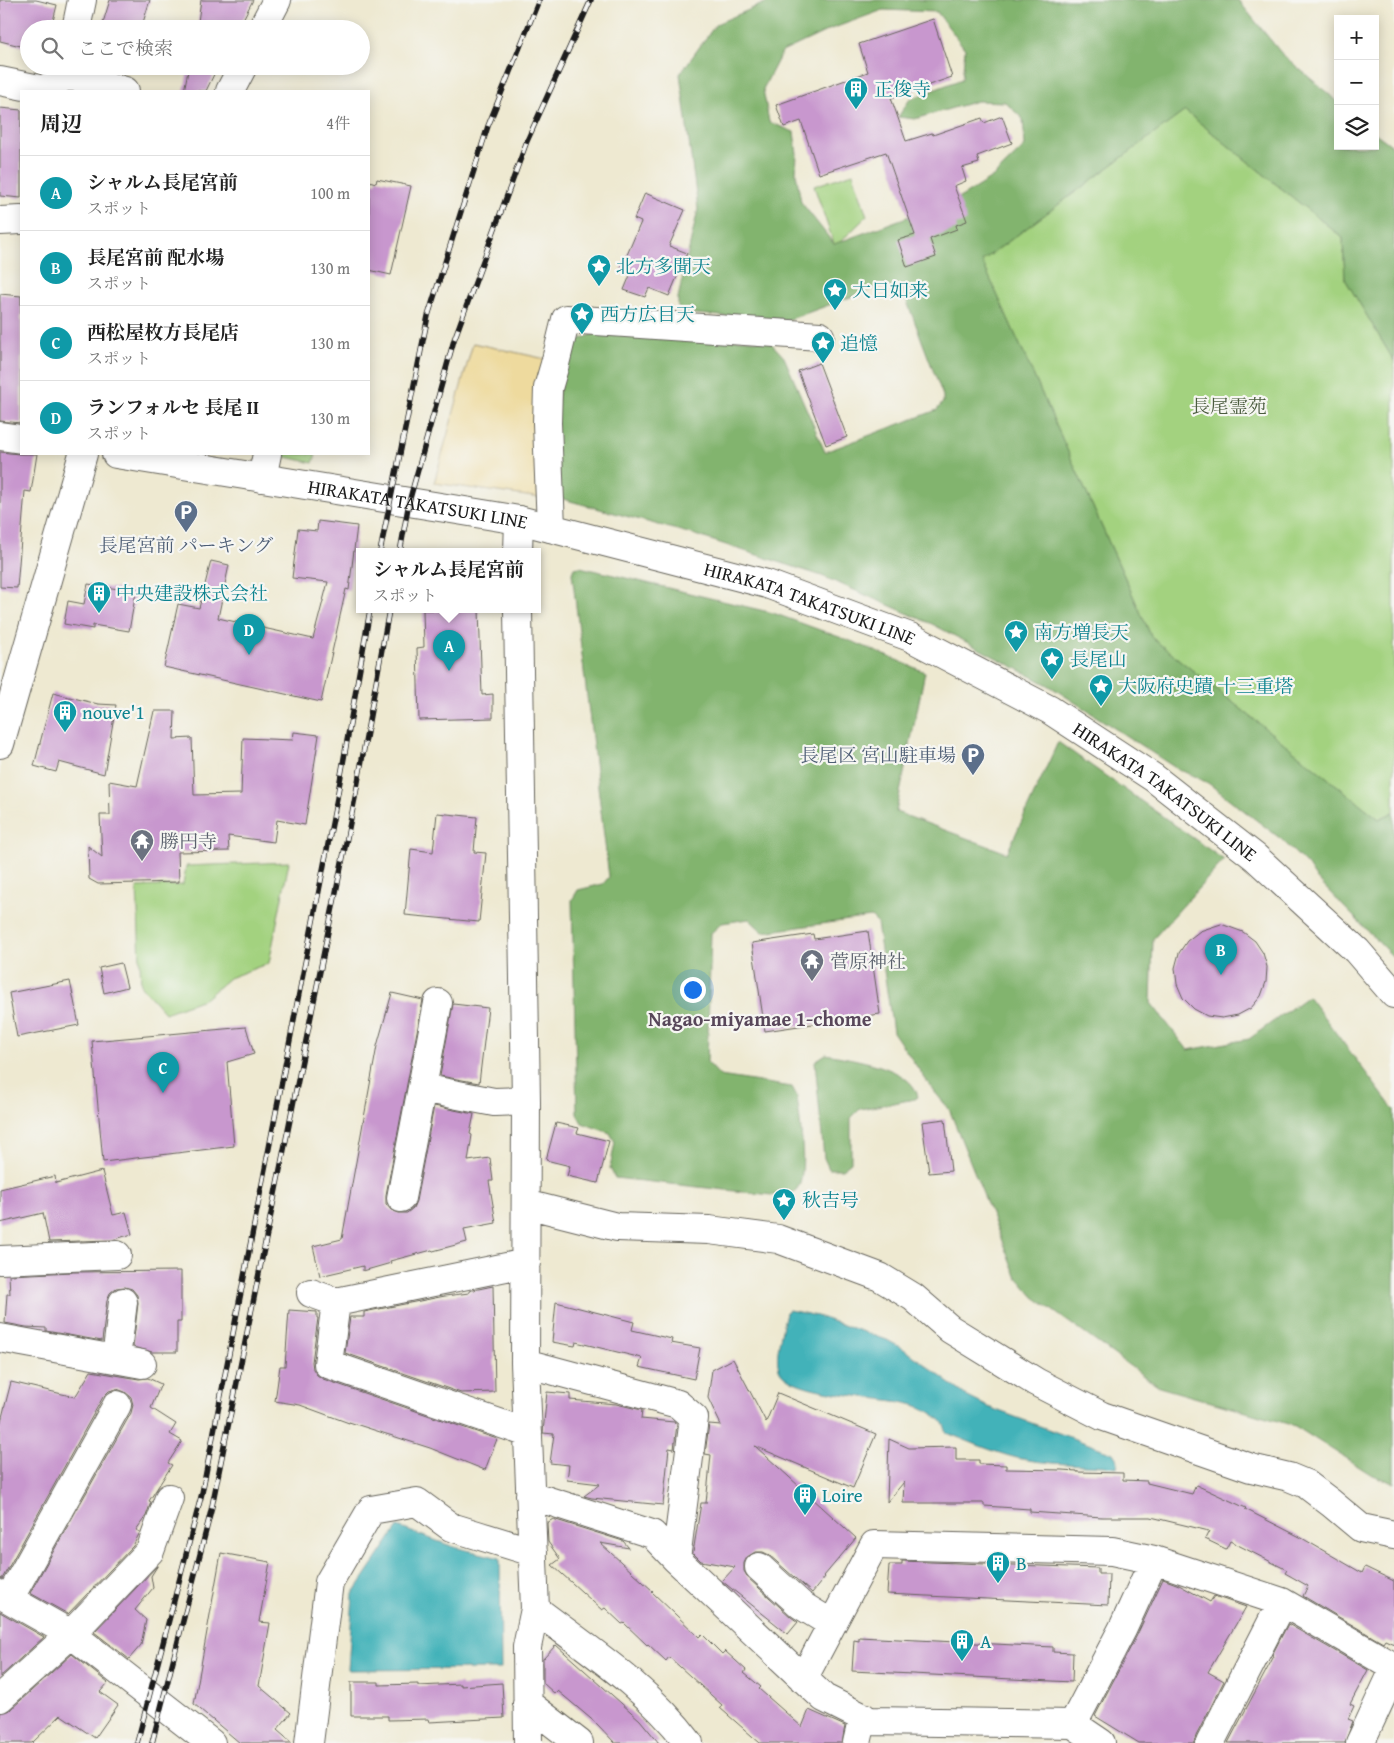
<!DOCTYPE html>
<html lang="ja">
<meta charset="utf-8">
<style>
:root{--surface:#fff;--page:#f6f6f6;--text:#222;--muted:#767676;--line:#e0e0e0;--accent:#2563eb}
body{margin:0;font-family:"Gentium Book Plus","Noto Serif JP",serif;background:var(--page);color:var(--text)}
.controls{position:absolute;right:15px;top:15px;display:grid;overflow:hidden;border-radius:0px;box-shadow:0 2px 12px #0003}
.controls button{width:45px;height:45px;display:grid;place-items:center;padding:0;border:0;border-bottom:1px solid var(--line);background:var(--surface);color:var(--text);font:25px sans-serif}
.you{position:absolute;left:692px;top:989px;width:18px;height:18px;margin:-12px;border:4px solid #fff;border-radius:50%;background:#1a73e8;box-shadow:0 0 0 8px #1a73e833}
.badge{display:grid;place-items:center;width:32px;height:32px;border-radius:50%;background:var(--accent);color:#fff;font-size:16px;font-weight:700}
.pin{position:absolute;translate:-50% -41px;filter:drop-shadow(0 1px 2px #0008)}
.pin::after{content:'';position:absolute;top:26px;width:18px;height:15px;background:inherit;clip-path:polygon(0 0,100% 0,50% 100%)}
.popup{position:absolute;left:356px;top:548px;width:185px;height:65px;box-sizing:border-box;display:grid;place-content:center;border-radius:0px;background:var(--surface);filter:drop-shadow(0 1px 4px #0005);font-size:16px;white-space:nowrap;color:var(--muted)}
.popup b{font-size:19px;color:var(--text)}
.popup::after{content:'';position:absolute;left:50%;top:100%;margin-left:-10px;border:10px solid transparent;border-top-color:var(--surface)}
.list{margin:0;padding:0;list-style:none}
h2{display:flex;justify-content:space-between;align-items:center;height:65px;margin:0;padding:0 20px;font-size:21px}
h2 small{font-size:16px;font-weight:400;color:var(--muted)}
.list li{display:grid;grid-template-columns:32px 1fr auto;gap:15px;align-items:center;box-sizing:border-box;height:75px;padding:0 20px;border-top:1px solid var(--line)}
.list b{display:block;font-size:19px;white-space:nowrap}
.list p{margin:0;font-size:16px;white-space:nowrap;color:var(--muted)}
.list em{font-size:16px;font-style:normal;color:var(--muted)}
.icon{flex:none;width:28px;height:28px;fill:none;stroke:currentColor;stroke-width:2;stroke-linecap:round;stroke-linejoin:round}
.map{position:relative;flex:none;width:1394px;height:1743px;overflow:hidden}
.search{position:absolute;background:var(--surface);box-shadow:0 2px 12px #0003;left:20px;top:20px;width:350px;height:55px;display:flex;align-items:center;gap:12px;box-sizing:border-box;padding:0 18px;border-radius:28px;color:var(--muted);font-size:19px}
.panel{position:absolute;background:var(--surface);box-shadow:0 2px 12px #0003;left:20px;top:90px;width:350px;height:365px;border-radius:0px}
.map>svg:first-child{display:block}
.green{fill:#a3d27f;stroke:#60774e}
.forest{fill:#82b46e;stroke:#4f6845;fill-rule:evenodd}
.sand{fill:#eeda9e;stroke:#857b5d}
.water{fill:#42b2b9;stroke:#2f676a}
.building{fill:#c897ce}
.lines{fill:none;stroke-linecap:round;stroke-linejoin:round}
.minor-casing{stroke:#66645b;stroke-width:30}
.major-casing{stroke:#66645b;stroke-width:30}
.minor{stroke:#fff;stroke-width:28}
.major{stroke:#fff;stroke-width:28}
.rail-casing{stroke:#1c1c1c;stroke-width:5.5}
.rail{stroke:#f6f6f2;stroke-width:4;stroke-dasharray:11;stroke-linecap:butt}
.labels{text-anchor:middle;dominant-baseline:central;stroke-width:4.5;stroke-linejoin:round;paint-order:stroke}
.culture-label{font-size:19px;fill:#0d838f;stroke:#f6f6f2;text-anchor:start}
.park-label{font-size:19px;fill:#4b5c3f;stroke:#f6f6f2}
.street-label{font-size:19px;fill:#1c1c1c;stroke:#f6f6f2}
.service-label{font-size:19px;fill:#4e5e75;stroke:#f6f6f2}
.worship-label{font-size:19px;fill:#5b616d;stroke:#f6f6f2;text-anchor:start}
.neighbourhood-label{font-size:20px;font-weight:bold;fill:#58475a;stroke:#f6f6f2}
</style>
<div class="map">
<svg width="1394" height="1743" viewBox="0 0 1394 1743">
<rect width="100%" height="100%" fill="#f6f6f2"/>
<filter id="ink" filterUnits="userSpaceOnUse"><feTurbulence type="fractalNoise" baseFrequency=".02" numOctaves="2"/><feDisplacementMap in="SourceGraphic" scale="10" xChannelSelector="R" yChannelSelector="G"/><feConvolveMatrix kernelMatrix="1 2 1 2 8 2 1 2 1" color-interpolation-filters="sRGB"/></filter>
<filter id="wash" filterUnits="userSpaceOnUse"><feTurbulence type="fractalNoise" baseFrequency=".0096" numOctaves="4" result="noise"/><feDisplacementMap in="SourceGraphic" scale="20" xChannelSelector="R" yChannelSelector="G"/><feGaussianBlur stdDeviation="1.12" result="paint"/><feColorMatrix in="noise" values="0 0 0 0 0 0 0 0 0 0 0 0 0 0 0 0 0 1.4 0 .05"/><feComposite in="paint" operator="in"/></filter>
<g filter="url(#wash)">
<rect width="100%" height="100%" fill="#eee9d1"/>
<path class="green" d="M1185 111 1343 238 1345 279 1394 361V812L1379 819 1152 638 982 261Z
M853 173 867 216 835 247 814 186Z
M273 454H316L313 463Z
M289 862 269 963 229 978 206 998 165 1013 141 986 137 887 183 885 186 866Z"/>
<path class="forest" d="M772 0H1238L1282 54 1338 102V146H1375V133L1394 147V361L1345 279 1343 238 1185 111 982 261 1152 638 1379 819 1394 812V958L1315 877 1308 866 1281 839 1208 783 1174 767 1048 685 932 624 822 576 692 534 559 498 551 432 568 349 575 341 599 332 769 341 784 357 825 452 937 410 943 402V396L903 291 884 285 785 321 683 313 678 307V298L698 209 680 74 716 24ZM883 10 937 12 965 49 962 79 910 99 898 117 915 119 977 101 1005 102 1023 119 1025 146 993 177 961 197 834 244 801 202 796 173 797 154 794 132 769 122 763 89 782 52 831 29Z
M580 567 773 613 856 643 925 672 896 812 1007 853 1058 742 1224 860 1153 939 1151 1003 1188 1050 1249 1039 1308 996 1394 1110V1483L1372 1475 1295 1426 1159 1387 1034 1297 1016 1276 949 1109 933 1090 893 1032 877 923 871 917 763 932 749 919 722 923 711 933 707 1062 720 1076 792 1087 797 1096C799 1116 808 1170 798 1187 795 1193 788 1194 781 1196L615 1178 610 1168 615 1142 610 1133 582 1123 577 1114 572 900 578 890 603 884 609 877 572 573 574 568Z
M826 1054C851 1059 912 1066 918 1097L915 1099 860 1109 851 1118V1162L842 1169H829L824 1158 815 1061Z"/>
<path class="sand" d="M473 343 550 360 541 498 434 483Z"/>
<path class="water" d="M789 1310 817 1316 887 1340 907 1351 968 1397 988 1407 1113 1453 1118 1461 1117 1467C1084 1464 1049 1465 1017 1458 993 1452 970 1442 947 1433 945 1427 943 1421 937 1417 932 1413 923 1408 917 1406 890 1396 789 1396 779 1369 774 1355 783 1327 786 1312Z
M398 1527 454 1547 500 1558 501 1669 348 1670 353 1594Z"/>
<g id="blocks">
<path class="building" d="M0 0H36L57 5 51 29H29V48L0 41Z
M110 0H150L141 29H101Z
M201 0H253L238 29H197Z
M933 19 952 77 891 98 906 141 932 133 933 135 982 118 984 123 1002 116 1012 143 977 156 979 163 962 168 966 181 954 186 967 221 956 225 957 229 930 239 936 257 907 267 898 240 915 235 886 152 819 174 801 121 784 127 776 105 868 72 859 44Z
M189 66H218L206 91H184Z
M0 108 21 110V198L0 196Z
M377 179 411 186 391 275 369 270V181L376 183Z
M645 193 685 210 669 246 687 253 669 296 649 288 645 297 624 290 631 273 621 269 641 222 634 219Z
M0 294 21 296V423L0 421Z
M819 363 847 437 826 445 798 371Z
M0 452 19 454H37L31 492 25 491 17 588 0 587Z
M318 521 357 526 349 590 346 589 321 702 164 667 178 604 199 608 211 561 229 565 218 618 313 639 328 582 292 578 298 529 317 531Z
M88 584 136 592 129 631 93 625V629L64 624 68 601 84 604Z
M423 610H479L482 695 493 694V718L419 720 417 648 424 647Z
M53 693 98 704 116 705 104 774 59 762 56 772 34 766Z
M154 711H175L174 739 192 738 194 795 241 794 243 738 293 740 294 732 319 735 305 825 277 820 274 842 228 836 229 851 178 852 179 882 98 884 89 879 88 846 102 857 100 815H110L109 781 137 786Z
M437 813 477 817 474 852 486 853 479 922 405 915 411 849 433 852Z
M1221 924 1243 932 1255 941 1263 953 1267 967 1266 982 1261 996 1251 1008 1238 1015 1222 1018 1207 1016 1194 1009 1183 998 1177 984 1175 968 1179 953 1187 941 1200 931Z
M868 931 880 1014 765 1031 752 943 813 934 814 939Z
M121 963 127 987 104 993 99 968Z
M70 981 79 1025 17 1037 9 993Z
M392 993 423 1000 386 1195V1204L391 1210 399 1213H407L413 1208 416 1201 434 1106 474 1114 470 1134 472 1135 468 1161 490 1158 493 1181H489L496 1223 464 1229 467 1242 433 1251 432 1250 390 1261 391 1263 363 1271V1266L320 1276 313 1246 342 1239 377 1046Z
M453 1004 488 1008 479 1083 440 1076Z
M246 1027 254 1054 227 1062 234 1146 103 1162 92 1041Z
M945 1119 951 1171 929 1173 922 1122Z
M556 1123 579 1128 577 1133 609 1141 598 1183 567 1176 570 1166 546 1160Z
M102 1171 113 1215 126 1212 132 1234 112 1240 49 1242 43 1213 0 1223V1189L55 1176 56 1183Z
M181 1271V1322H177V1352H152L133 1347 138 1303 137 1295 132 1289 125 1287 116 1288 110 1293 107 1300 102 1341 46 1331V1328L26 1327 5 1323 7 1294H10L9 1275 73 1272Z
M493 1286 495 1392 461 1393 345 1353 350 1317H364V1312L445 1296 469 1293V1291Z
M556 1302 634 1322 632 1330 672 1339 671 1343 700 1348 694 1379 639 1367 642 1358 576 1342 575 1346 552 1342Z
M289 1310 317 1312V1318H318L312 1362 313 1369 317 1375 323 1379 497 1439 485 1470 430 1448 349 1422V1423L300 1405 275 1401 280 1366H285Z
M733 1359 766 1422 778 1393 876 1434 853 1488 755 1446 856 1538 824 1576 825 1577 812 1593 769 1555 763 1552H755L747 1557 744 1563V1571L748 1578 791 1617 798 1622 788 1634 722 1581 735 1567 701 1561 693 1553 701 1503H706L711 1455 705 1454 709 1424 721 1425 708 1398 712 1370Z
M91 1371 139 1379 148 1378 161 1384 151 1408 176 1424 170 1434 182 1441 168 1463 172 1465 149 1501 151 1502 146 1516 136 1530 140 1532 133 1546 68 1614 30 1593 131 1413 133 1405 131 1397 125 1392 117 1389 109 1391 103 1397 2 1579 0 1578V1425L11 1382 75 1397Z
M547 1392 570 1394V1400L616 1404 642 1410 641 1419 674 1422 677 1424 674 1449 669 1448 663 1505 592 1498 584 1496 600 1484 567 1480 569 1465 550 1463 554 1434 543 1433Z
M889 1439 909 1448 956 1447V1460H979V1464L1006 1465V1469L1062 1470 1077 1471V1472L1123 1473V1480L1147 1481V1483L1192 1494 1196 1485 1246 1508 1245 1509 1300 1537 1362 1573 1365 1567 1394 1581V1644L1385 1640 1383 1643 1303 1596 1308 1586 1285 1573 1287 1570 1230 1541 1226 1549 1205 1539 1209 1531 1151 1517H1102L1030 1512V1509L984 1506V1503H903L904 1482 887 1502Z
M553 1519 623 1541 629 1548 600 1543 653 1591 652 1592 699 1637 702 1634 722 1654 725 1651 746 1670 744 1673 761 1687 759 1689 802 1727 809 1710 845 1726 842 1743H760L720 1708 722 1705 669 1657 666 1661 648 1644 647 1645 624 1623 622 1624 605 1608 602 1610 552 1565 560 1559 548 1542 547 1523Z
M221 1553 270 1562 259 1622 270 1623 259 1686 291 1713 277 1730 292 1743H240L194 1704Z
M902 1561 1098 1568V1574H1109L1108 1605 887 1594 889 1565H902Z
M158 1565 151 1576 153 1588 135 1610 146 1620 141 1645 129 1659 94 1632Z
M1163 1579 1179 1585 1210 1602 1214 1596 1246 1607 1208 1672 1224 1681 1196 1736 1194 1743H1139L1095 1716 1137 1635Z
M0 1612 44 1637 0 1677Z
M1288 1624 1368 1670 1350 1704 1354 1706 1348 1719 1353 1721 1345 1743H1228L1274 1656 1272 1655Z
M859 1637 1053 1647V1652L1073 1653 1072 1682 852 1671 854 1640 859 1641Z
M556 1645 640 1720 659 1743H615L597 1724 558 1691 555 1694 543 1683V1659Z
M72 1654 108 1683 100 1692 118 1705 95 1738 61 1715 32 1743H0V1713L10 1710Z
M351 1682H379V1685L418 1684V1686L461 1684V1686L502 1683 504 1718 429 1722 428 1719 388 1720V1716H351Z"/>
</g>
</g>
<g filter="url(#ink)">
<use href="#blocks" fill-opacity="0" stroke="#66645b" stroke-width="1"/>
<g class="lines">
<g class="minor-casing">
<path id="minor" d="M76 29 82 0
M0 81 44 90 67 75 125 91
M0 221 21 220
M262 478 267 454
M551 528 547 423 548 388 555 364 566 319 820 336
M518 552 519 520
M518 610 526 1101 525 1363 535 1609C589 1650 648 1688 689 1743
M422 1088 494 1102 526 1101
M401 1198 438 1003
M526 1204 617 1227 709 1230 778 1239 880 1277 913 1297 950 1329 1036 1382 1102 1416 1251 1468 1289 1477 1306 1484 1331 1503 1361 1528 1394 1535
M0 1260 117 1255
M311 1293 336 1302 526 1263
M336 1302 328 1364 528 1433
M0 1338 142 1364
M116 1359 123 1302
M525 1363 678 1404 694 1418 676 1559
M530 1495 652 1534 676 1559 824 1698 870 1721 1073 1724 1101 1743
M759 1567 801 1605 832 1624
M0 1594 71 1634 211 1743
M9 1599 117 1405
M803 1679 874 1545 1112 1551 1154 1560 1282 1602 1394 1667
M0 1698 71 1634 150 1551 169 1498
M527 1703 579 1743
M1073 1724 1123 1628 1154 1560
M309 1743 329 1582 371 1510 417 1502 451 1527 533 1552
M528 1743 527 1647 535 1609
M857 1743 863 1717
M1210 1743 1282 1602
M1360 1743 1394 1670"/>
</g>
<g class="major-casing">
<g id="major">
<path d="M262 29 277 0"/>
<path d="M230 91 243 66"/>
<path d="M0 436 21 439"/>
<path id="s1" d="M116 454 519 520 767 584 910 637 1050 710 1154 778 1255 857 1357 951 1394 994"/>
<path d="M0 744 83 454"/>
</g>
</g>
<use href="#minor" class="minor"/>
<use href="#major" class="major"/>
<g class="rail-casing">
<path id="rail" d="M380 552 428 316 488 126 539 0
M400 552 409 502 454 340 527 141 591 0
M137 1743 202 1493 337 798 370 610
M152 1743 211 1511 356 793 389 610"/>
</g>
<use href="#rail" class="rail"/>
</g>
</g>
<defs>
<g id="building-pin" transform="scale(1.25)"><path d="M0 17L-7.5 6A9.5 9.5 0 1 1 7.5 6Z" fill="#0f9aa8" stroke="#f6f6f2"/><path d="M-4-6H4V6H1V3H-1V6H-4ZM-2.5-4.3h1.7v1.8h-1.7ZM.8-4.3h1.7v1.8H.8ZM-2.5-1h1.7V.8h-1.7ZM.8-1h1.7V.8H.8Z" fill="#fff"/></g>
<g id="sight-pin" transform="scale(1.25)"><path d="M0 17L-7.5 6A9.5 9.5 0 1 1 7.5 6Z" fill="#0f9aa8" stroke="#f6f6f2"/><path d="M0-6L1.8-2.2L6-1.7L2.9 1.2L3.7 5.4L0 3.3L-3.7 5.4L-2.9 1.2L-6-1.7L-1.8-2.2Z" fill="#fff"/></g>
<g id="parking-pin" transform="scale(1.25)"><path d="M0 17L-7.5 6A9.5 9.5 0 1 1 7.5 6Z" fill="#5c6f8a" stroke="#f6f6f2"/><path d="M-3.5-5.5H1a3.5 3.5 0 0 1 0 7H-1V5.5H-3.5ZM-1-3.4V-.6H.8a1.4 1.4 0 0 0 0-2.8Z" fill="#fff"/></g>
<g id="temple-pin" transform="scale(1.25)"><path d="M0 17L-7.5 6A9.5 9.5 0 1 1 7.5 6Z" fill="#6b7280" stroke="#f6f6f2"/><path d="M0-6L5-2H3V0L6.5 2.5H4V6H1.5V3h-3V6H-4V2.5H-6.5L-3 0V-2H-5Z" fill="#fff"/></g>
</defs>
<g fill-rule="evenodd">
<use href="#building-pin" x="856" y="89"/>
<use href="#sight-pin" x="599" y="266"/>
<use href="#sight-pin" x="835" y="290"/>
<use href="#sight-pin" x="582" y="314"/>
<use href="#sight-pin" x="823" y="343"/>
<use href="#parking-pin" x="186" y="512"/>
<use href="#building-pin" x="99" y="593"/>
<use href="#sight-pin" x="1016" y="632"/>
<use href="#sight-pin" x="1052" y="659"/>
<use href="#sight-pin" x="1101" y="686"/>
<use href="#building-pin" x="65" y="712"/>
<use href="#parking-pin" x="973" y="755"/>
<use href="#temple-pin" x="142" y="841"/>
<use href="#temple-pin" x="812" y="961"/>
<use href="#sight-pin" x="784" y="1200"/>
<use href="#building-pin" x="805" y="1495"/>
<use href="#building-pin" x="998" y="1563"/>
<use href="#building-pin" x="962" y="1641"/>
</g>
<g class="labels">
<g class="culture-label">
<text x="874" y="89">正俊寺</text>
<text x="616" y="266">北方多聞天</text>
<text x="852" y="290">大日如来</text>
<text x="600" y="314">西方広目天</text>
<text x="840" y="343">追憶</text>
<text x="116" y="593">中央建設株式会社</text>
<text x="1034" y="632">南方増長天</text>
<text x="1070" y="659">長尾山</text>
<text x="1118" y="686">大阪府史蹟 十三重塔</text>
<text x="82" y="712">nouve'1</text>
<text x="802" y="1200">秋吉号</text>
<text x="822" y="1495">Loire</text>
<text x="1016" y="1563">B</text>
<text x="980" y="1641">A</text>
</g>
<g class="park-label">
<text x="1229" y="406">長尾霊苑</text>
</g>
<g class="street-label">
<text stroke="none"><textPath href="#s1" startOffset="306">HIRAKATA TAKATSUKI LINE</textPath></text>
<text stroke="none"><textPath href="#s1" startOffset="711">HIRAKATA TAKATSUKI LINE</textPath></text>
<text stroke="none"><textPath href="#s1" startOffset="1116">HIRAKATA TAKATSUKI LINE</textPath></text>
</g>
<g class="service-label">
<text x="186" y="545">長尾宮前 パーキング</text>
<text x="956" y="755" text-anchor="end">長尾区 宮山駐車場</text>
</g>
<g class="worship-label">
<text x="160" y="841">勝円寺</text>
<text x="830" y="961">菅原神社</text>
</g>
<g class="neighbourhood-label">
<text x="760" y="1018">Nagao-miyamae 1-chome</text>
</g>
</g>
</svg>
<div class="controls">
<button>+</button>
<button>−</button>
<button><svg class="icon" aria-label="layers" viewBox="0 0 24 24"><path d="M12 4l9 5-9 5-9-5zM3 14l9 5 9-5"/></svg></button>
</div>
<div class="you"></div>
<div class="pin badge" style="left:449px;top:671px;background:#0f9aa8">A</div>
<div class="popup"><b>シャルム長尾宮前</b>スポット</div>
<div class="pin badge" style="left:1221px;top:975px;background:#0f9aa8">B</div>
<div class="pin badge" style="left:163px;top:1093px;background:#0f9aa8">C</div>
<div class="pin badge" style="left:249px;top:655px;background:#0f9aa8">D</div>
<div class="search"><svg class="icon" aria-label="search" viewBox="0 0 24 24"><circle cx="10" cy="10" r="6"/><path d="M15 15l6 6"/></svg>ここで検索</div>
<section class="panel">
<h2>周辺<small>4件</small></h2>
<ul class="list">
<li><span class="badge" style="background:#0f9aa8">A</span><div><b>シャルム長尾宮前</b><p>スポット</p></div><em>100 m</em></li>
<li><span class="badge" style="background:#0f9aa8">B</span><div><b>長尾宮前 配水場</b><p>スポット</p></div><em>130 m</em></li>
<li><span class="badge" style="background:#0f9aa8">C</span><div><b>西松屋枚方長尾店</b><p>スポット</p></div><em>130 m</em></li>
<li><span class="badge" style="background:#0f9aa8">D</span><div><b>ランフォルセ 長尾 II</b><p>スポット</p></div><em>130 m</em></li>
</ul>
</section>
</div>
